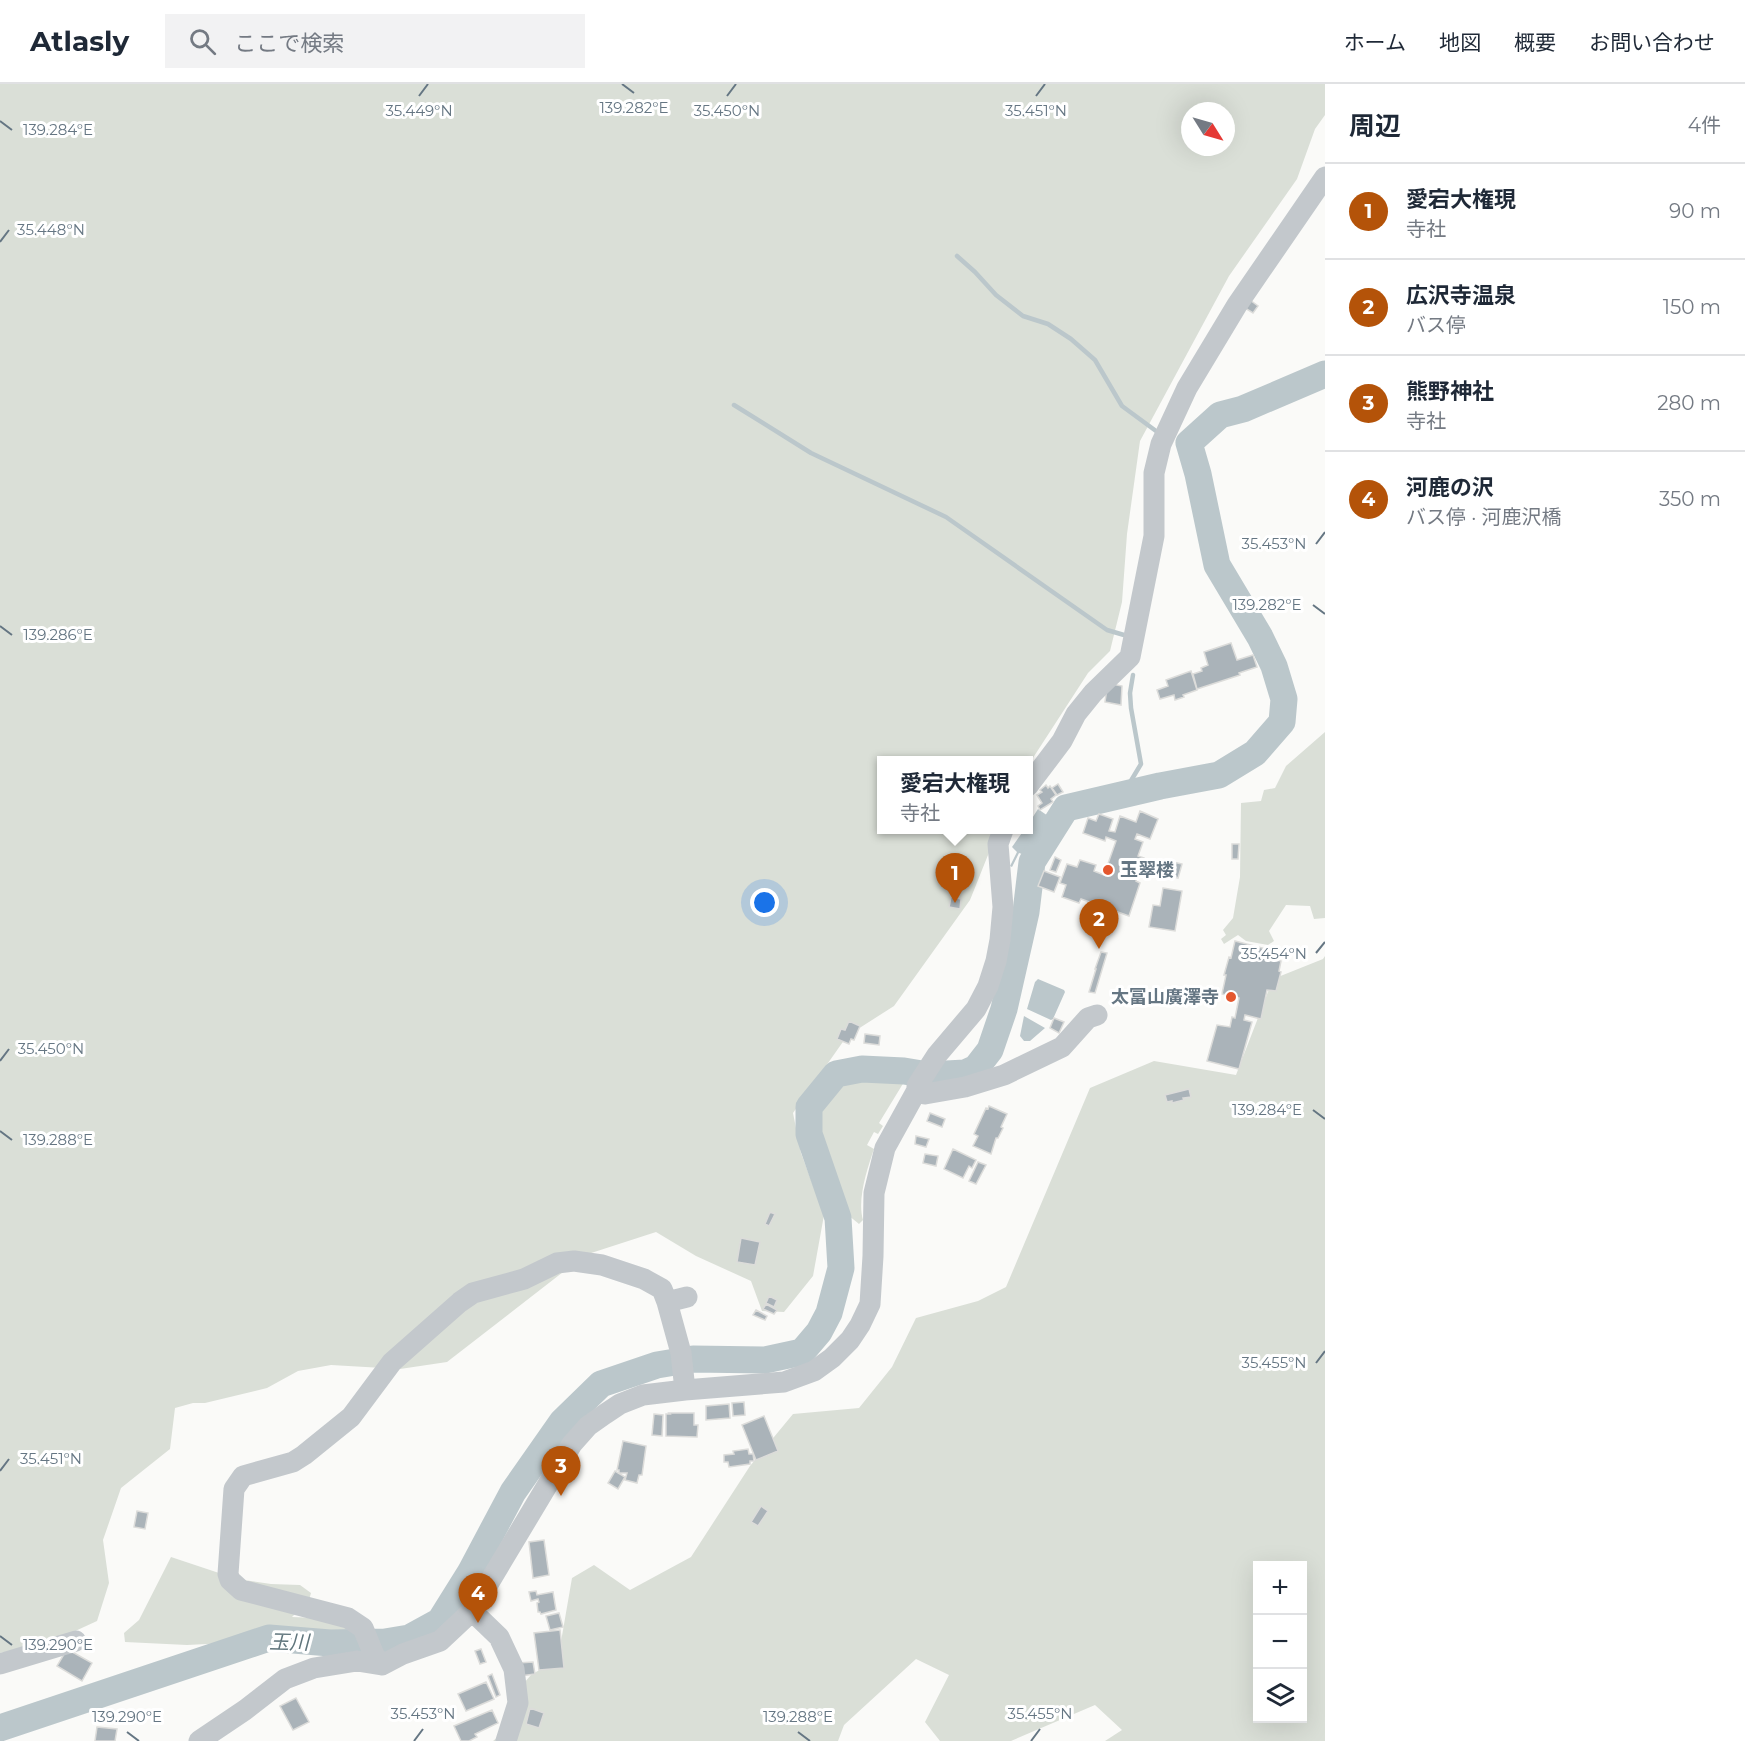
<!DOCTYPE html>
<html lang="ja">
<meta charset="utf-8">
<style>
:root{--surface:#fff;--page:#f2f2f3;--text:#1f2937;--muted:#747a83;--line:#e0e1e3;--accent:#b45309}
body{margin:0;font-family:Montserrat,"Noto Sans JP",sans-serif;background:var(--page);color:var(--text)}
.controls{position:absolute;right:18px;bottom:18px;display:grid;overflow:hidden;border-radius:0px;box-shadow:0 6px 24px #0002}
.controls button{width:54px;height:54px;display:grid;place-items:center;padding:0;border:0;border-bottom:2px solid var(--line);background:var(--surface);color:var(--text);font:30px sans-serif}
.compass{position:absolute;left:1181px;top:18px;width:54px;height:54px;border-radius:50%;background:var(--surface);box-shadow:0 6px 24px #0002;rotate:127deg}
.you{position:absolute;left:765px;top:819px;width:21px;height:21px;margin:-15px;border:4px solid #fff;border-radius:50%;background:#1a73e8;box-shadow:0 0 0 9px #1a73e833}
.badge{display:grid;place-items:center;width:39px;height:39px;border-radius:50%;background:var(--accent);color:#fff;font-size:20px;font-weight:700}
.pin{position:absolute;translate:-50% -50px;filter:drop-shadow(0 2px 3px #0008)}
.pin::after{content:'';position:absolute;top:32px;width:21px;height:18px;background:inherit;clip-path:polygon(0 0,100% 0,50% 100%)}
.popup{position:absolute;left:877px;top:672px;width:156px;height:78px;box-sizing:border-box;display:grid;place-content:center;border-radius:0px;background:var(--surface);filter:drop-shadow(0 2px 4px #0005);font-size:20px;white-space:nowrap;color:var(--muted)}
.popup b{font-size:22px;color:var(--text)}
.popup::after{content:'';position:absolute;left:50%;top:100%;margin-left:-12px;border:12px solid transparent;border-top-color:var(--surface)}
.list{margin:0;padding:0;list-style:none}
h2{display:flex;justify-content:space-between;align-items:center;height:78px;margin:0;padding:0 24px;font-size:26px}
h2 small{font-size:20px;font-weight:400;color:var(--muted)}
.list li{display:grid;grid-template-columns:39px 1fr auto;gap:18px;align-items:center;box-sizing:border-box;height:96px;padding:0 24px;border-top:2px solid var(--line)}
.list b{display:block;font-size:22px;white-space:nowrap}
.list p{margin:0;font-size:20px;white-space:nowrap;color:var(--muted)}
.list em{font-size:20px;font-style:normal;color:var(--muted)}
.icon{flex:none;width:33px;height:33px;fill:none;stroke:currentColor;stroke-width:2;stroke-linecap:round;stroke-linejoin:round}
.map{position:relative;flex:none;width:1325px;height:1657px;overflow:hidden}
header{display:flex;align-items:center;gap:36px;box-sizing:border-box;height:84px;padding:0 30px;background:var(--surface);border-bottom:2px solid var(--line)}
header strong{font-size:28px}
nav{display:flex;gap:33px;margin-inline-start:auto;font-size:21px}
.search{width:420px;height:54px;background:var(--page);display:flex;align-items:center;gap:15px;box-sizing:border-box;padding:0 21px;border-radius:0px;color:var(--muted);font-size:22px}
main{display:flex}
aside{flex:1;background:var(--surface)}
.map>svg:first-child{display:block}
.green{fill:#dadfd7;fill-rule:evenodd}
.water{fill:#bbc7cb}
.lines{fill:none;stroke-linecap:round;stroke-linejoin:round}
.stream{stroke:#bbc7cb;stroke-width:4.5}
.river{stroke:#bbc7cb;stroke-width:27}
.building{fill:#aab3b9;stroke:#dcdcda;stroke-width:1.5}
.minor{stroke:#c3c8cc;stroke-width:21}
.ticks{fill:none;stroke:#657683;stroke-width:2}
.poi-dot{fill:#e4572e;stroke:#fff;stroke-width:2}
.labels{text-anchor:middle;dominant-baseline:central;stroke-width:6;stroke-linejoin:round;paint-order:stroke}
.poi-label{font-size:18px;font-weight:bold;fill:#657683;stroke:#fff;text-anchor:start}
.water-label{font-size:20px;font-style:italic;fill:#60757c;stroke:#fff}
.ticks-label{font-size:15px;text-anchor:middle;fill:#657683;stroke:#fff;stroke-width:6;stroke-linejoin:round;paint-order:stroke}
</style>
<header>
<strong>Atlasly</strong>
<div class="search"><svg class="icon" aria-label="search" viewBox="0 0 24 24"><circle cx="10" cy="10" r="6"/><path d="M15 15l6 6"/></svg>ここで検索</div>
<nav><a>ホーム</a><a>地図</a><a>概要</a><a>お問い合わせ</a></nav>
</header>
<main>
<div class="map">
<svg width="1325" height="1657" viewBox="0 0 1325 1657">
<rect width="100%" height="100%" fill="#fafaf8"/>
<path class="green" d="M0 0H1325V31L1315 45 1297 95 1229 192 1140 357 1127 450 1122 518 1110 567 1088 589 1029 680 1028 676H882V746H998L970 816 894 922 847 952 793 1029 801 1069 824 1131 813 1192 784 1228 762 1227 751 1197 696 1172 656 1148 585 1171 447 1278 400 1285 331 1281 298 1287 267 1304 205 1319H193L175 1324 170 1365 121 1404 103 1456 109 1499 97 1537 47 1560 0 1569ZM1190 27H1226V63H1190Z
M1325 648V834L1314 835 1310 822 1286 821 1269 847 1274 857 1268 861 1246 857 1238 851 1224 860 1221 855 1226 851 1223 846 1233 834 1240 793 1241 719 1261 717 1264 706 1275 704 1286 682Z
M1325 872V1657H1105L1122 1646 1095 1621 1011 1657H940L925 1638 949 1591 916 1575 844 1641 838 1657H493L499 1652 509 1616 531 1591 558 1575 572 1494 594 1481 630 1506 691 1473 750 1382 793 1330 859 1324 892 1283 916 1234 978 1217 1006 1203 1090 1004 1154 977 1236 991 1273 895 1323 875ZM1258 1482H1302V1634H1258Z
M861 989H874L904 998 879 1039 883 1042 878 1050 874 1048 867 1061 874 1065C867 1085 857 1116 863 1136L859 1140 842 1126 830 1084 817 1063 813 1047 814 1034 851 991Z
M171 1473 237 1495 271 1500 300 1501 311 1509 309 1516 292 1533 318 1534 345 1537 349 1549 339 1557 287 1553 246 1558 187 1561 125 1558 124 1549 139 1536Z"/>
<path class="water" d="M1038 725 1048 732 1022 770 1019 769 1012 783 1010 782 1017 768 1012 763 1024 746H1028L1029 739Z
M1038 895 1064 906 1065 908 1053 935 1051 936 1027 925 1035 898Z
M1024 932 1045 944 1030 957H1024L1020 952Z"/>
<g class="lines">
<path class="stream" d="M957 172 975 188 996 211 1023 232 1048 240 1071 255 1095 276 1122 322 1156 347
M734 321 811 369 946 433 1107 546 1124 551
M1124 712 1126 705 1141 680 1131 624 1130 609 1133 591"/>
<path class="river" d="M0 1644 269 1554 330 1559 385 1558 409 1554 440 1537 470 1489 513 1408 562 1338 601 1300 657 1281 693 1275 765 1276 802 1268 819 1248 829 1229 841 1184 838 1134 809 1050V1023L836 990 862 985 904 987 928 991 965 989 976 984 990 966 1004 925 1026 828 1032 778 1066 724 1160 702 1219 691 1255 669 1282 638 1284 615 1274 582 1260 553 1217 481 1198 390 1189 359 1220 331 1243 325 1325 290"/>
</g>
<path class="building" d="M1250 216 1258 222 1253 229 1245 224Z
M1231 559 1237 576 1253 571 1257 583 1239 589 1240 591 1197 605 1193 590 1202 587 1201 584 1208 581 1204 568Z
M1191 587 1197 606 1183 611 1184 613 1175 616 1174 611 1160 615 1157 606 1168 602 1166 596Z
M1112 600 1122 602 1121 621 1105 618 1107 604Z
M1058 700 1063 708 1057 711 1052 704Z
M1046 701 1048 704 1050 702 1056 711 1051 715 1053 718 1040 726 1038 722 1042 719 1037 711 1042 708 1040 706Z
M1140 727 1158 735 1150 755 1137 750 1135 755 1143 758 1138 772 1144 774 1136 797 1140 799 1129 832 1081 815 1079 819 1062 813 1066 801 1060 799 1067 780 1077 783 1080 776 1096 781 1094 787 1104 791 1116 757 1106 753 1105 757 1083 749 1088 734 1096 737 1099 730 1113 735 1109 747 1115 748 1120 732 1136 738Z
M1232 760H1239L1238 775H1232Z
M1055 773 1061 776 1056 788 1050 786Z
M1169 777 1182 780 1178 794 1163 790 1166 778H1169Z
M1044 787 1060 793 1054 808 1038 802Z
M1163 804 1182 807 1175 847 1149 843 1153 821 1160 822Z
M951 813 961 815 960 825 949 823Z
M1235 857 1278 868 1276 876 1281 877 1279 887 1281 888 1276 907 1267 906 1261 935 1245 931 1244 936 1252 938 1239 985 1207 977 1217 941 1230 943 1232 933 1235 934 1239 914 1222 910 1226 891H1224L1229 873 1231 874Z
M1101 868 1107 869 1095 909 1089 908 1096 885H1095Z
M1179 908 1187 910 1185 917 1177 915Z
M1054 934 1064 938 1059 949 1050 944Z
M849 937 860 942 854 956 851 955 849 960 837 955 841 945 845 946Z
M865 950 880 952 879 961 864 959Z
M1189 1005 1191 1013 1183 1014 1184 1016 1172 1019V1017L1167 1018 1165 1011Z
M989 1022 1007 1030 1001 1043 1003 1044 998 1054H996L991 1070 973 1062 978 1052 974 1050 986 1024 988 1025Z
M930 1029 945 1035 942 1043 927 1037Z
M916 1052 929 1055 926 1063 915 1060Z
M953 1065 976 1076 972 1084 969 1082 963 1094 944 1085Z
M925 1070 938 1072 936 1082 923 1079Z
M978 1078 986 1081 976 1100 969 1097Z
M770 1128 775 1130 769 1142 765 1140Z
M741 1154 760 1158 755 1181 737 1178Z
M769 1212 777 1216 774 1223 766 1219Z
M766 1220 777 1226 774 1230 763 1225Z
M756 1226 767 1232 765 1236 753 1231Z
M744 1318 745 1331 733 1332 732 1319Z
M729 1320 730 1334 706 1336V1322Z
M669 1329H694V1341H698L697 1353 666 1352V1330H670Z
M654 1330 663 1331 662 1352 652 1351Z
M764 1332 778 1367 756 1376 742 1341Z
M623 1357 646 1362 642 1391H639L637 1399 625 1396 627 1389H619V1386H617Z
M748 1365 749 1370H753L754 1377H750V1380L729 1383 728 1378H724V1371L734 1370 733 1367Z
M615 1387 625 1393 618 1405 608 1399Z
M761 1422 768 1427 758 1442 751 1438Z
M137 1427 148 1429 145 1445 134 1443Z
M544 1456 549 1491 533 1494 529 1458Z
M536 1507 537 1511 553 1508 556 1526 541 1530 540 1528H538L537 1519 539 1518 538 1515 531 1517 529 1508Z
M559 1529 563 1543 550 1546 546 1532Z
M560 1546 564 1584 539 1586 534 1549Z
M67 1565 92 1579 82 1597 57 1582Z
M481 1565 486 1578 480 1580 475 1567Z
M533 1578 535 1590 520 1592 518 1579Z
M492 1590 500 1611 496 1613 488 1592Z
M486 1598 494 1615 466 1627 458 1610Z
M296 1614 309 1638 293 1646 280 1622Z
M530 1624 544 1629 539 1644 526 1640Z
M492 1626 498 1639 475 1650 477 1653 469 1657H461L454 1642Z
M97 1643 117 1645 115 1657H95Z"/>
<g class="lines">
<path class="minor" d="M1028 702 1062 657 1076 630 1093 609 1130 573 1154 452V389L1161 360 1187 304 1237 221 1325 93
M917 1006 925 1010 965 1003 1004 991 1062 963 1088 934 1097 931
M685 1306 681 1269 667 1218 687 1213
M472 1527 499 1553 514 1585 518 1619 506 1657
M0 1580 76 1557
M382 1581 374 1571 363 1544 348 1534 241 1506 230 1496 228 1490 234 1405 243 1392 293 1378 304 1371 351 1333 392 1278 460 1218 473 1209 524 1195 557 1179 574 1177 602 1181 644 1195 662 1205 667 1218
M199 1657 245 1626 285 1595 314 1584 357 1577 382 1581 403 1570 440 1557 472 1527 572 1360 588 1342 605 1330 620 1320 643 1311 685 1306 784 1298 814 1287 832 1274 850 1256 860 1241 870 1220 873 1172 874 1109 885 1064 917 1006V1002L937 971 976 925 988 902 996 877 1000 856 1003 823 998 760 1003 746"/>
</g>
<path class="ticks" d="M622 0 634 9M419 12 428 0M727 12 736 0M1036 12 1045 0M0 37 12 46M0 158 9 146M1316 460 1325 448M1313 521 1325 530M0 542 12 551M1316 869 1325 858M0 977 9 965M1313 1026 1325 1035M0 1047 12 1056M1316 1279 1325 1267M0 1387 9 1375M0 1552 12 1561M127 1648 139 1657M798 1648 810 1657M414 1657 423 1645M1031 1657 1040 1645"/>
<g class="poi-dot">
<circle cx="1108" cy="786" r="6"/>
<circle cx="1231" cy="913" r="6"/>
</g>
<g class="labels">
<g class="poi-label">
<text x="1120" y="786">玉翠楼</text>
<text x="1219" y="913" text-anchor="end">太冨山廣澤寺</text>
</g>
<g class="water-label">
<text transform="translate(289 1558) rotate(1)">玉川</text>
</g>
</g>
<g class="ticks-label">
<text x="634" y="29">139.282°E</text>
<text x="419" y="32">35.449°N</text>
<text x="727" y="32">35.450°N</text>
<text x="1036" y="32">35.451°N</text>
<text x="58" y="51">139.284°E</text>
<text x="51" y="151">35.448°N</text>
<text x="1274" y="465">35.453°N</text>
<text x="1267" y="526">139.282°E</text>
<text x="58" y="556">139.286°E</text>
<text x="1274" y="875">35.454°N</text>
<text x="51" y="970">35.450°N</text>
<text x="1267" y="1031">139.284°E</text>
<text x="58" y="1061">139.288°E</text>
<text x="1274" y="1284">35.455°N</text>
<text x="51" y="1380">35.451°N</text>
<text x="58" y="1566">139.290°E</text>
<text x="423" y="1635">35.453°N</text>
<text x="1040" y="1635">35.455°N</text>
<text x="127" y="1638">139.290°E</text>
<text x="798" y="1638">139.288°E</text>
</g>
</svg>
<div class="controls">
<button>+</button>
<button>−</button>
<button><svg class="icon" aria-label="layers" viewBox="0 0 24 24"><path d="M12 4l9 5-9 5-9-5zM3 14l9 5 9-5"/></svg></button>
</div>
<svg class="compass" viewBox="-18 -18 36 36"><path d="M0-13l5 13h-10z" fill="#e53935"/><path d="M0 13l5-13h-10z" fill="#747a83"/></svg>
<div class="you"></div>
<div class="pin badge" style="left:955px;top:819px">1</div>
<div class="popup"><b>愛宕大権現</b>寺社</div>
<div class="pin badge" style="left:1099px;top:865px">2</div>
<div class="pin badge" style="left:561px;top:1412px">3</div>
<div class="pin badge" style="left:478px;top:1539px">4</div>
</div>
<aside>
<h2>周辺<small>4件</small></h2>
<ul class="list">
<li><span class="badge">1</span><div><b>愛宕大権現</b><p>寺社</p></div><em>90 m</em></li>
<li><span class="badge">2</span><div><b>広沢寺温泉</b><p>バス停</p></div><em>150 m</em></li>
<li><span class="badge">3</span><div><b>熊野神社</b><p>寺社</p></div><em>280 m</em></li>
<li><span class="badge">4</span><div><b>河鹿の沢</b><p>バス停 · 河鹿沢橋</p></div><em>350 m</em></li>
</ul>
</aside>
</main>
